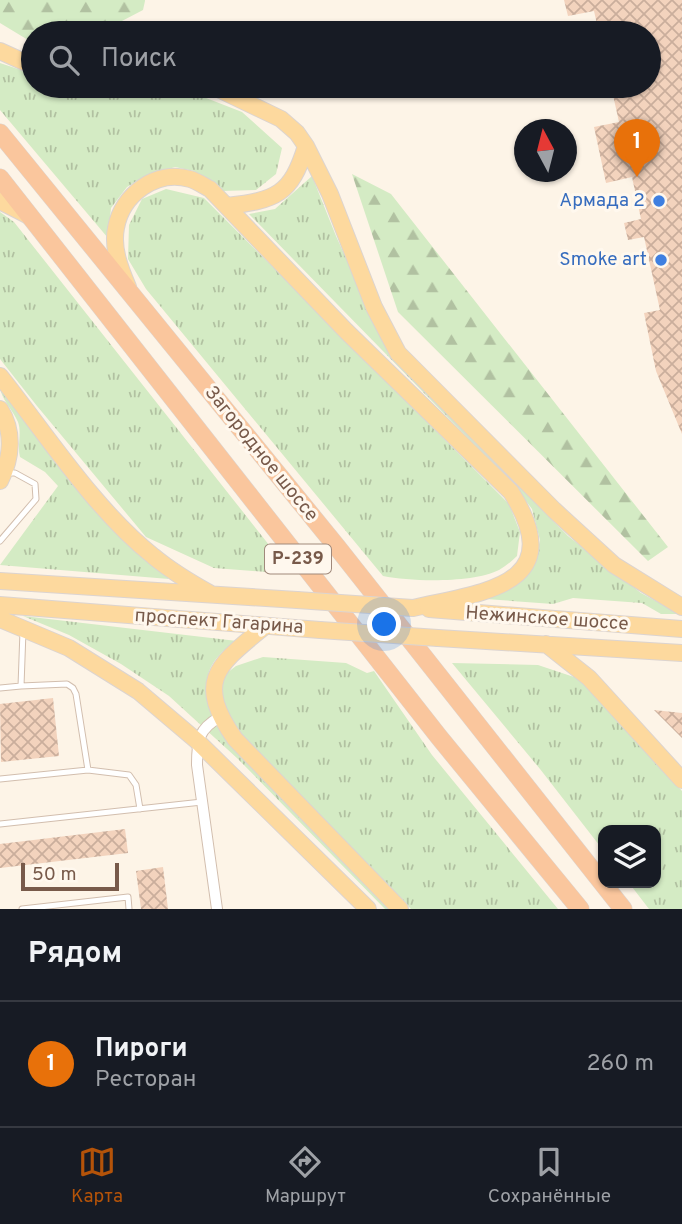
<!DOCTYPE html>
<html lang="ru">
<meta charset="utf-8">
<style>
:root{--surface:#171b24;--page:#242831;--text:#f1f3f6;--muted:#9ea1a6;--line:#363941;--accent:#b45309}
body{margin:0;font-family:Overpass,sans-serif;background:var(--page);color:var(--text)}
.controls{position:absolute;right:21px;bottom:21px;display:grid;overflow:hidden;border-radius:14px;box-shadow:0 2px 5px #0004}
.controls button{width:63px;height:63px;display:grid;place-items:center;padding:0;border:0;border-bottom:2px solid var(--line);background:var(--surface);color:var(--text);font:35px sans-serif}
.compass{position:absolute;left:514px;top:119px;width:63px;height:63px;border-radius:50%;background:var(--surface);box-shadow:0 2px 5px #0004;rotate:353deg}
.scale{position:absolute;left:21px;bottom:18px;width:98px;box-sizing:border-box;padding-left:7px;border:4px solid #785a4a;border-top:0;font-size:19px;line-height:24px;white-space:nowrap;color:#785a4a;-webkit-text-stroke:5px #fff8ee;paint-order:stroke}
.you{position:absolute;left:385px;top:625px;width:24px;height:24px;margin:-18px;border:5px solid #fff;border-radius:50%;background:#1a73e8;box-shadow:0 0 0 10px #1a73e833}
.badge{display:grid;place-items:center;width:46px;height:46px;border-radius:50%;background:var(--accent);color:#fff;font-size:23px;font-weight:700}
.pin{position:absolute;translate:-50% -58px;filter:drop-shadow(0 2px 4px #0008)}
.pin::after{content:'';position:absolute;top:37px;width:24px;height:21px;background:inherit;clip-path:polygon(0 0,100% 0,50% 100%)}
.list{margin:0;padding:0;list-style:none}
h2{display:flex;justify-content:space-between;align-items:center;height:91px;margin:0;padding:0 28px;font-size:30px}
h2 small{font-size:23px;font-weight:400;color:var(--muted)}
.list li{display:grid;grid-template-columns:46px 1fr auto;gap:21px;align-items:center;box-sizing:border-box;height:126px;padding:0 28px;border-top:2px solid var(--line)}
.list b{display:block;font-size:26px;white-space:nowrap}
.list p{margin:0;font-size:23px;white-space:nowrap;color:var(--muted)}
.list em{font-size:23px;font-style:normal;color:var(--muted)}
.icon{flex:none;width:38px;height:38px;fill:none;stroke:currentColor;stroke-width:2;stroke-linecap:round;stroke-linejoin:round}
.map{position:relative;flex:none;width:682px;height:909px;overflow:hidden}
.search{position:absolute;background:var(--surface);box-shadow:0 2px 5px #0004;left:21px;right:21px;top:21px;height:77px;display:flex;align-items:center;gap:18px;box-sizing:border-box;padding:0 24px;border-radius:38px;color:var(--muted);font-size:26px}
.sheet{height:217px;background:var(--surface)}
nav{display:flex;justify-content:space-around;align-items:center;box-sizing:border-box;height:98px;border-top:2px solid var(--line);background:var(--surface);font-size:19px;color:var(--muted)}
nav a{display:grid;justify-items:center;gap:4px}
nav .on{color:var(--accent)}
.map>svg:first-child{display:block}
.grass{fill:url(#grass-tufts)}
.forest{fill:url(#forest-firs)}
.building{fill:url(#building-cross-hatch)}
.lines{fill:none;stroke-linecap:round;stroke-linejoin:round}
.service-casing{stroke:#d2beae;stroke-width:7}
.minor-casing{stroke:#d2beae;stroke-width:12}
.primary-casing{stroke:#dcd4d0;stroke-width:18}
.trunk-casing{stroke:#dcd4d0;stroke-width:19}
.service{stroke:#fff;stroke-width:5}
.minor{stroke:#fff;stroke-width:10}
.primary{stroke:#fdd99e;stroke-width:16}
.trunk{stroke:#fac69d;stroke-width:18}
.primary-bridge-casing{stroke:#dcd4d0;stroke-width:18;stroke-linecap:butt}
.primary-bridge{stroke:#fdd99e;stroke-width:16}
.shop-dot{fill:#3f7fe0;stroke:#fff8ee;stroke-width:2.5}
.labels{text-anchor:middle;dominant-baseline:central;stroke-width:6;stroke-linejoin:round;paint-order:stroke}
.shield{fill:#fff8ee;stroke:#a0897b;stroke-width:2}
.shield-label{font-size:18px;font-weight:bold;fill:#785a4a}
.shop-label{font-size:19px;fill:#366cbe;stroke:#fff8ee;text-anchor:end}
.street-label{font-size:19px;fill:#785a4a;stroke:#fff8ee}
</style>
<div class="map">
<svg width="682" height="909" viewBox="0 0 682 909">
<defs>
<pattern id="grass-tufts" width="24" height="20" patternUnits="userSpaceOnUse" patternTransform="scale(1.75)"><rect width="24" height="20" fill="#d4ebc4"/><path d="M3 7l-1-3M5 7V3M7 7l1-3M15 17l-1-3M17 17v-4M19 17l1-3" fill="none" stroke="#b1c1a1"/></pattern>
<pattern id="forest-firs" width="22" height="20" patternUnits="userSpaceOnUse" patternTransform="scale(1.75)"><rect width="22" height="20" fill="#d4ebc4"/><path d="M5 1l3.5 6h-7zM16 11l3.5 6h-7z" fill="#b1c1a1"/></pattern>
<pattern id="building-cross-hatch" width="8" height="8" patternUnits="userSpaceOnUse" patternTransform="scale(1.75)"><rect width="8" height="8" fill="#f3d3bd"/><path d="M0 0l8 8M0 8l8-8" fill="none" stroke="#caae9c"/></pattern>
</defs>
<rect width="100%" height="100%" fill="#fdf4e7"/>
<path class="grass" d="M0 63 33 74V86H159L183 89 242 112 282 148 276 174 256 190 222 191 194 171 175 167 145 176 127 187 111 208 108 238 0 110Z
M312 176 336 236 385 344 399 364 568 536 641 593 680 614H661L642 603 573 598 553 604 486 599 523 580 535 561 540 540 532 509 513 484 249 214 275 209Z
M166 189 204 198 509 504 520 532 517 556C512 561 506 566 499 570 473 583 413 582 383 576L146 289 128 259 129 225 142 199Z
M0 212 14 222 292 574 214 568 146 537 37 406 0 359Z
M0 386 112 528 169 579 0 565 58 486 45 472 20 457C17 446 22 433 18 422 13 410 0 398 0 386Z
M23 616 237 641C201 663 199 692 220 727L391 909H385L238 759 169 696 121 664 69 635Z
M263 657 346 663 367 673 374 671 432 755 558 909H411L267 763 233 724 220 700 223 676 236 666Z
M452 663 538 665 577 678 629 729 682 791V909H649L629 883H656V830H603V850L540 769Z"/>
<path class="forest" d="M0 0H145V1L143 10 99 33H33V43L0 23Z
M352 174 391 194 668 547 648 561 398 312Z"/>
<path class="building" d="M564 0H682V434L656 371 644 313 660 310 644 237 628 240 624 223 641 219 632 177 606 183 594 127 619 122 611 86H649V33H599L594 11 568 16Z
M53 698 59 756 1 762 0 704Z
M654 710 682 713V738Z
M125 829 128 853 0 868V844Z
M163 867 168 909H141L136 871Z"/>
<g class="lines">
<g class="service-casing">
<path id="service" d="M0 541 36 499 35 484 15 473H6
M23 631 21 686 67 684 73 688 76 694 88 770 129 775 136 785 140 809
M0 688 21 686
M0 779 88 770
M0 824 202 802
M22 909 128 897 129 909"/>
</g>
<g class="minor-casing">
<path id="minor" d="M217 909 197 765C197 741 198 729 220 717"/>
</g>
<g class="primary-casing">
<path id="primary" d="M0 51 33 66
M212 86 281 119 297 133 306 146 330 194 374 307 398 353 554 510 614 565 682 607
M0 201 29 216
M227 206C276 200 291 195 306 146
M128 287C120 268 112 248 116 228 122 194 157 169 190 179 197 181 204 186 210 189L346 331 511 492C571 587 481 592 413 608
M0 376C46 434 95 510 153 556 171 571 191 583 211 594
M0 409C14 431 12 458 0 481
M0 581 297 600
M0 605 320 630
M429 609 682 629
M0 619 69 648 138 691 197 741 368 909
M265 626C218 665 194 680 235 739L400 909
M438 638 682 653
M546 644 589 678 682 780"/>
</g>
<g class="trunk-casing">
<path id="trunk" d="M0 133 337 547 623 909
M0 178 439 737 580 909"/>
</g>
<use href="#service" class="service"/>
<use href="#minor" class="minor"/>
<use href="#primary" class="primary"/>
<use href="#trunk" class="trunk"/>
<g class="primary-bridge-casing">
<path id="primary-bridge" d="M297 600 413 608
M320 630 438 638"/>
</g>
<use href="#primary-bridge" class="primary-bridge"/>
</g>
<g class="shop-dot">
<circle cx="659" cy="201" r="7"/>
<circle cx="661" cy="260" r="7"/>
</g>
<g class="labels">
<rect class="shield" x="265" y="544.5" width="66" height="29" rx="5"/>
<g class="shield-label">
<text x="298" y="559">Р-239</text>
</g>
<g class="shop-label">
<text x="645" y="201">Армада 2</text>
<text x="647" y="260">Smoke art</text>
</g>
<g class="street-label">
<text transform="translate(261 454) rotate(51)">Загородное шоссе</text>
<text transform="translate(547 619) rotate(4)">Нежинское шоссе</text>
<text transform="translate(219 622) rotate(4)">проспект Гагарина</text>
</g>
</g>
</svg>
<div class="controls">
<button><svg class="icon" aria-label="layers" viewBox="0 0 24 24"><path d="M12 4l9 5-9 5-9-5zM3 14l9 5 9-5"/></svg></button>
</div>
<svg class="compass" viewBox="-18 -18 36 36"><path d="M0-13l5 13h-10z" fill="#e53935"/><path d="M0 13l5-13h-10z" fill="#9ea1a6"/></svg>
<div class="scale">50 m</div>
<div class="you"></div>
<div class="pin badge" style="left:637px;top:177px;background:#e8710a">1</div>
<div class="search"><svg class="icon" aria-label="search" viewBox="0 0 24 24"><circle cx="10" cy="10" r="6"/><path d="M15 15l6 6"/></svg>Поиск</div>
</div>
<section class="sheet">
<h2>Рядом<small></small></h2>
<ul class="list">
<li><span class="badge" style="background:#e8710a">1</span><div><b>Пироги</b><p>Ресторан</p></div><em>260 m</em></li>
</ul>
</section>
<nav>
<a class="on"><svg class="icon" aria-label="map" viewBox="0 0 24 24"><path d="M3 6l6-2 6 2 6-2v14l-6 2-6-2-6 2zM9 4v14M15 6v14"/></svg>Карта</a>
<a><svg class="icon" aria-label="directions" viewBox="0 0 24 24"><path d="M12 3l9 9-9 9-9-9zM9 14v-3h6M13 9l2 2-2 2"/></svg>Маршрут</a>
<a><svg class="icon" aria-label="saved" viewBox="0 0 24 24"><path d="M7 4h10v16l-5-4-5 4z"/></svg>Сохранённые</a>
</nav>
